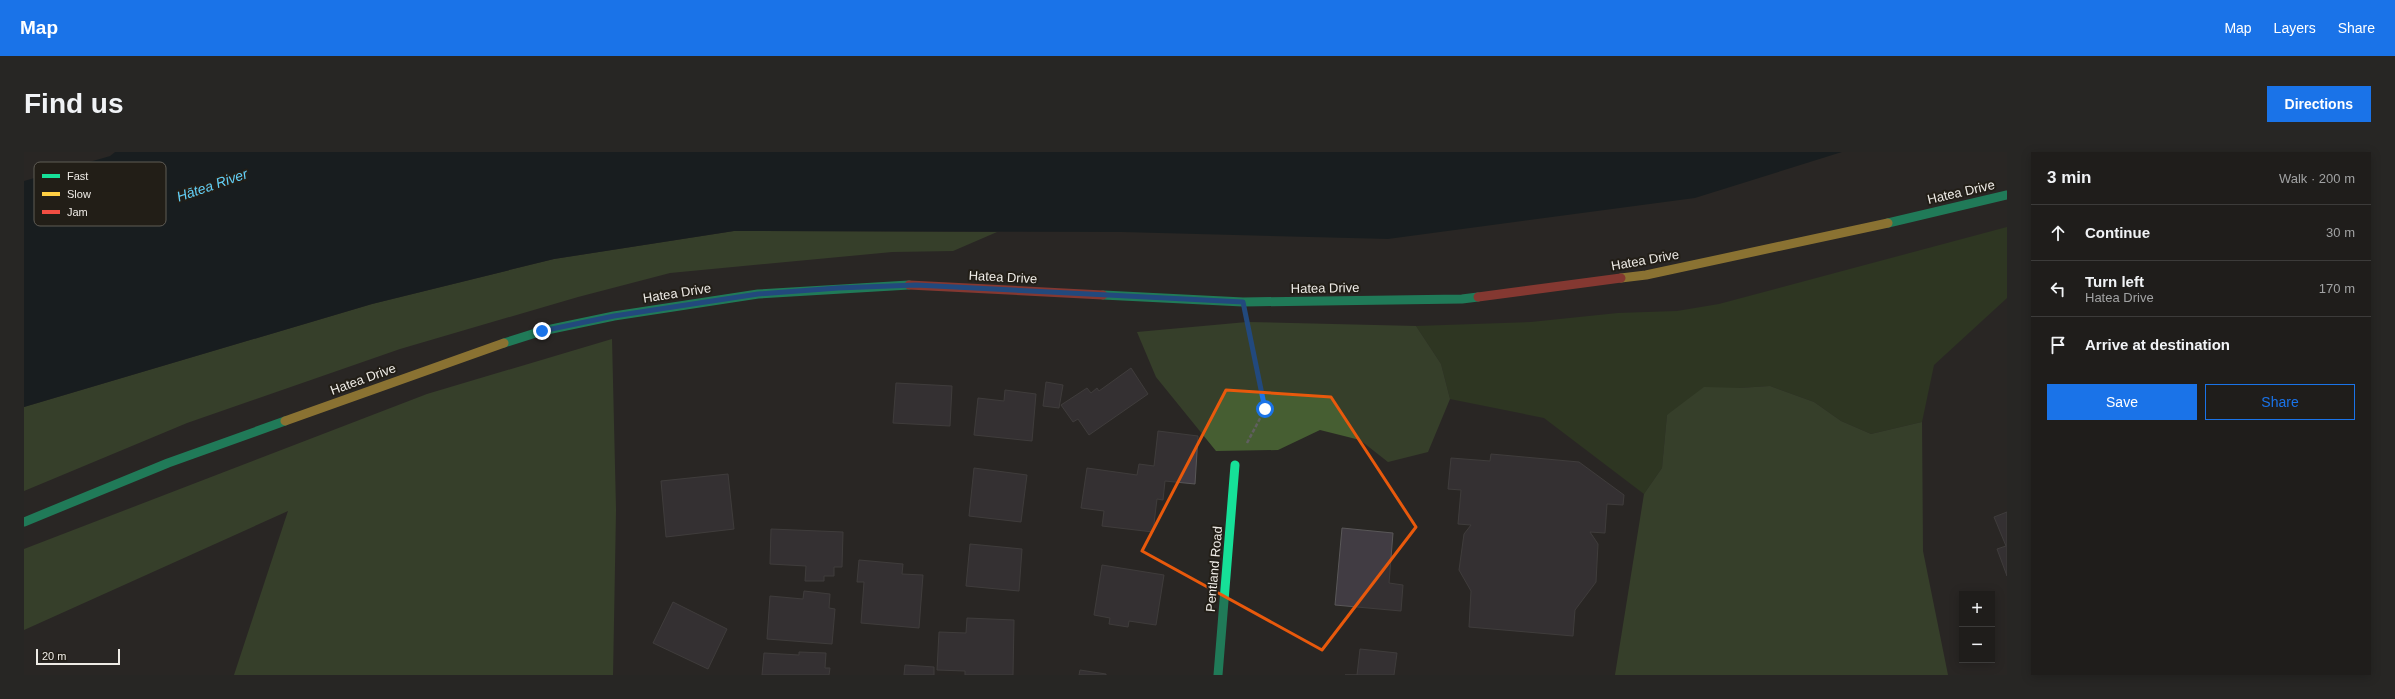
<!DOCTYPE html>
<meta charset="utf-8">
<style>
:root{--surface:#1f1d1b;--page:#272624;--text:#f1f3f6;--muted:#a1a2a3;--line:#3c3b3a;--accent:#1a73e8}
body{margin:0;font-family:Arial,sans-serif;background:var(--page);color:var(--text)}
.controls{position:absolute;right:12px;bottom:12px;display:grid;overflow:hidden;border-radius:0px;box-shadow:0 2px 10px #0003}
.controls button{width:36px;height:36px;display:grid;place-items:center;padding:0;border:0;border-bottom:1px solid var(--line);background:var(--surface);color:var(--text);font:20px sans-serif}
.scale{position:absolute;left:12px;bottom:10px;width:84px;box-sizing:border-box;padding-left:4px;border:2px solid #eeebe6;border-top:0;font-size:11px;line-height:14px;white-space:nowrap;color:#eeebe6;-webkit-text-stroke:3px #221e17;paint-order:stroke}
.stop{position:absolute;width:12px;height:12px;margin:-9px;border:3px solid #1a73e8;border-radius:50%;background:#fff}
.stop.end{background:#1a73e8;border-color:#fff;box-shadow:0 1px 4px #0008}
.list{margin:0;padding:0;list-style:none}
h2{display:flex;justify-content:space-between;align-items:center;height:52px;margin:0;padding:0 16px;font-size:17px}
h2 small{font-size:13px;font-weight:400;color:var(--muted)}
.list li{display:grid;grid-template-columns:26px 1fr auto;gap:12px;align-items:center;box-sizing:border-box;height:56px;padding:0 16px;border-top:1px solid var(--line)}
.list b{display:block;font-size:15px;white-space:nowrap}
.list p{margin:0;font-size:13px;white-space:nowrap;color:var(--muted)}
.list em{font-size:13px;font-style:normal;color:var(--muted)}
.actions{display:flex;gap:8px;padding:12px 16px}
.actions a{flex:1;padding:9px 0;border:1px solid var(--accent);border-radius:0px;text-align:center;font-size:14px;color:var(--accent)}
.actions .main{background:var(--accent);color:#fff}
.icon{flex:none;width:22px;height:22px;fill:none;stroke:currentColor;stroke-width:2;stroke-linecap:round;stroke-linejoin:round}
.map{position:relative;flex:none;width:1983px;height:523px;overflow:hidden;border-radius:0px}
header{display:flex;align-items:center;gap:24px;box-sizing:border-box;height:56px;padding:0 20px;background:var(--accent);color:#fff}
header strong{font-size:19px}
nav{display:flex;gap:22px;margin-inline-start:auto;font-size:14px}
.intro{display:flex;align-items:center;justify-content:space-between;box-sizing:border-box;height:96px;padding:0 24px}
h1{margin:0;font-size:28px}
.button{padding:10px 18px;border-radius:0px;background:var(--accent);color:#fff;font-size:14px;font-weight:700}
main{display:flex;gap:24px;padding:0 24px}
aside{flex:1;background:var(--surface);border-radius:0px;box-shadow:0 2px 10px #0003}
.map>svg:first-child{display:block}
.green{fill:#334a20}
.forest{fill:#465e32}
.water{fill:#041319}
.building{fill:#413c43;stroke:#595758}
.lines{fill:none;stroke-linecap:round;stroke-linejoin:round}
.path{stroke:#605f5f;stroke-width:2.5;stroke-dasharray:4 2;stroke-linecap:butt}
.fast{stroke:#16e098;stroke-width:9}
.slow{stroke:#ffcf43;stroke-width:9}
.jam{stroke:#f24e42;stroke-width:9}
.route{stroke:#1a73e8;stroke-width:5}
.marked{fill:none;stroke:#e8590c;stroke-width:3;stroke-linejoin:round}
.labels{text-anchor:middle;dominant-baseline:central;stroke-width:4;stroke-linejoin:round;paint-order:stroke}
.street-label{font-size:13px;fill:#eeebe6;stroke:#221e17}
.water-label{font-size:14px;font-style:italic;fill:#62cff6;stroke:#221e17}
.key{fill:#221e17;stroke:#5f5c55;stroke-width:1}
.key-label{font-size:11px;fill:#eeebe6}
</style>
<header>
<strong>Map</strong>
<nav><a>Map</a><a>Layers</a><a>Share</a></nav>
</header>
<div class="intro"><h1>Find us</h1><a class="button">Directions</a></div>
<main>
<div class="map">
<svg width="1983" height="523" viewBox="0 0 1983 523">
<rect width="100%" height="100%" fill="#292724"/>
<path class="green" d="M1983 75V146L1910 213 1898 270 1847 282 1817 269 1790 250 1746 234 1715 236 1643 263 1638 316 1620 342 1520 266 1426 247 1417 212 1392 174 1507 170 1594 161 1653 159 1695 152Z"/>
<path class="forest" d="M710 79 973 80 929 99 868 100 646 121 554 145 376 197 163 271 0 339V255L348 152 530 107Z
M1223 170 1392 174 1417 212 1426 247 1404 300 1364 310 1336 288 1296 278 1254 298 1192 299 1132 225 1113 180Z
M588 187 592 358 589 523H210L264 359 0 478V397L403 242Z
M1746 234 1790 250 1817 269 1847 282 1898 270 1899 399 1924 523H1591L1620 342 1638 316 1643 263 1680 235 1715 236Z"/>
<path class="water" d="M91 0H1818L1671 46 1364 87 1097 80 710 79 530 107 348 152 0 255V29L86 4Z"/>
<path class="building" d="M1107 216 1124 242 1065 283 1054 267 1049 270 1037 253 1063 236 1067 241 1073 236 1075 239Z
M1022 230 1039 233 1035 256 1019 254Z
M872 231 928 234 926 274 869 271Z
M981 238 1012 242 1008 289 950 283 954 246 980 249Z
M1134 279 1174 284 1171 332 1141 329 1139 348 1133 347 1129 380 1078 374 1080 359 1057 356 1063 316 1113 323 1115 312 1130 314Z
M1467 302 1555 310 1600 343 1599 353 1583 352 1581 381 1566 380 1574 392 1572 430 1551 458 1549 484 1445 475 1447 439 1435 418 1440 382 1447 373 1434 372 1437 338 1424 337 1427 306 1466 309Z
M950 316 1003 323 997 370 945 364Z
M704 322 710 377 642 385 637 329Z
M1983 360V424L1973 397 1982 394 1970 365Z
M1318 376 1369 381 1365 431 1379 433 1377 459 1311 453Z
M747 377 819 380 818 415H810V424H800V429H781L782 414 746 412Z
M946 392 998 397 995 439 942 434Z
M835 408 879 412 878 422 899 423 895 476 837 471 840 430H833Z
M1078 413 1140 423 1132 473 1105 469 1104 475 1085 472 1086 466 1070 463Z
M780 439 806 442 805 456 811 457 808 492 743 487 746 444 779 447Z
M649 450 703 477 684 517 629 491Z
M943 466 990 468 989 523H941V519L913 518 915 480 942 481Z
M1336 497 1373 501 1370 523H1321H1333Z
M775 500 802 501 801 516H806L805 523H738L740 501 775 503Z
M881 513 910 515V523H880Z
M1056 518 1082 522V523H1055Z"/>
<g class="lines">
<path class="path" d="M1223 291 1241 257 1224 175"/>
<path class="fast" d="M1864 71 1983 43
M1079 143 1219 150 1438 147 1454 145
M480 191 518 179 590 164 734 142 885 133
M0 370 144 311 261 269
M1194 523 1211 313"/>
<path class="slow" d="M1597 126 1622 123 1864 71
M261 269 480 191"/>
<path class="jam" d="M885 133 1079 143
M1454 145 1597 126"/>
</g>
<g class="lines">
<path class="route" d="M518 179 590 164 734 142 814 136 892 133 1219 150 1241 257"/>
</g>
<path d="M0 0H1983V523H0ZM1202 238 1307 245 1392 375 1298 498 1118 399Z" fill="#292724" fill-opacity=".55" fill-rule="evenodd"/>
<path class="marked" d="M1202 238 1307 245 1392 375 1298 498 1118 399Z"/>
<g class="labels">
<g class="street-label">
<text transform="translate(1937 40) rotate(-13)">Hatea Drive</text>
<text transform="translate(1621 108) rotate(-10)">Hatea Drive</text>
<text transform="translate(979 125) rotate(3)">Hatea Drive</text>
<text transform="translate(1301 136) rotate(-1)">Hatea Drive</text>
<text transform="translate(653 141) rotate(-9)">Hatea Drive</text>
<text transform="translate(339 227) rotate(-20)">Hatea Drive</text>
<text transform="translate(1190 417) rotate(-85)">Pentland Road</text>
</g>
<g class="water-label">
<text transform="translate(188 33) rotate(-19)">Hātea River</text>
</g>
</g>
<rect x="10" y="10" width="132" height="64" rx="6" class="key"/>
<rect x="18" y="22" width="18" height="4" fill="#16e098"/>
<rect x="18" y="40" width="18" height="4" fill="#ffcf43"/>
<rect x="18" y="58" width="18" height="4" fill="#f24e42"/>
<g class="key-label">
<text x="43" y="28">Fast</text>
<text x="43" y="46">Slow</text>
<text x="43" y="64">Jam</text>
</g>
</svg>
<div class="controls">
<button>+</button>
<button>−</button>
</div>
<div class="scale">20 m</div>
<div class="stop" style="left:1241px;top:257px"></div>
<div class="stop end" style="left:518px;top:179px"></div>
</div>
<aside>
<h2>3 min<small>Walk · 200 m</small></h2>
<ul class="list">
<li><svg class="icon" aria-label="ahead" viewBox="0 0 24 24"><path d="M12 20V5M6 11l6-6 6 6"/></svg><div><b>Continue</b></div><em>30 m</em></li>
<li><svg class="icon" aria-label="left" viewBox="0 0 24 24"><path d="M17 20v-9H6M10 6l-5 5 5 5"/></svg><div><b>Turn left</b><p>Hatea Drive</p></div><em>170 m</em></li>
<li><svg class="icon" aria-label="arrive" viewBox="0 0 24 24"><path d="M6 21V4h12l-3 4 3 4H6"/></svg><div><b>Arrive at destination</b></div></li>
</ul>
<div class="actions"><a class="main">Save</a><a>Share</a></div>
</aside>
</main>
